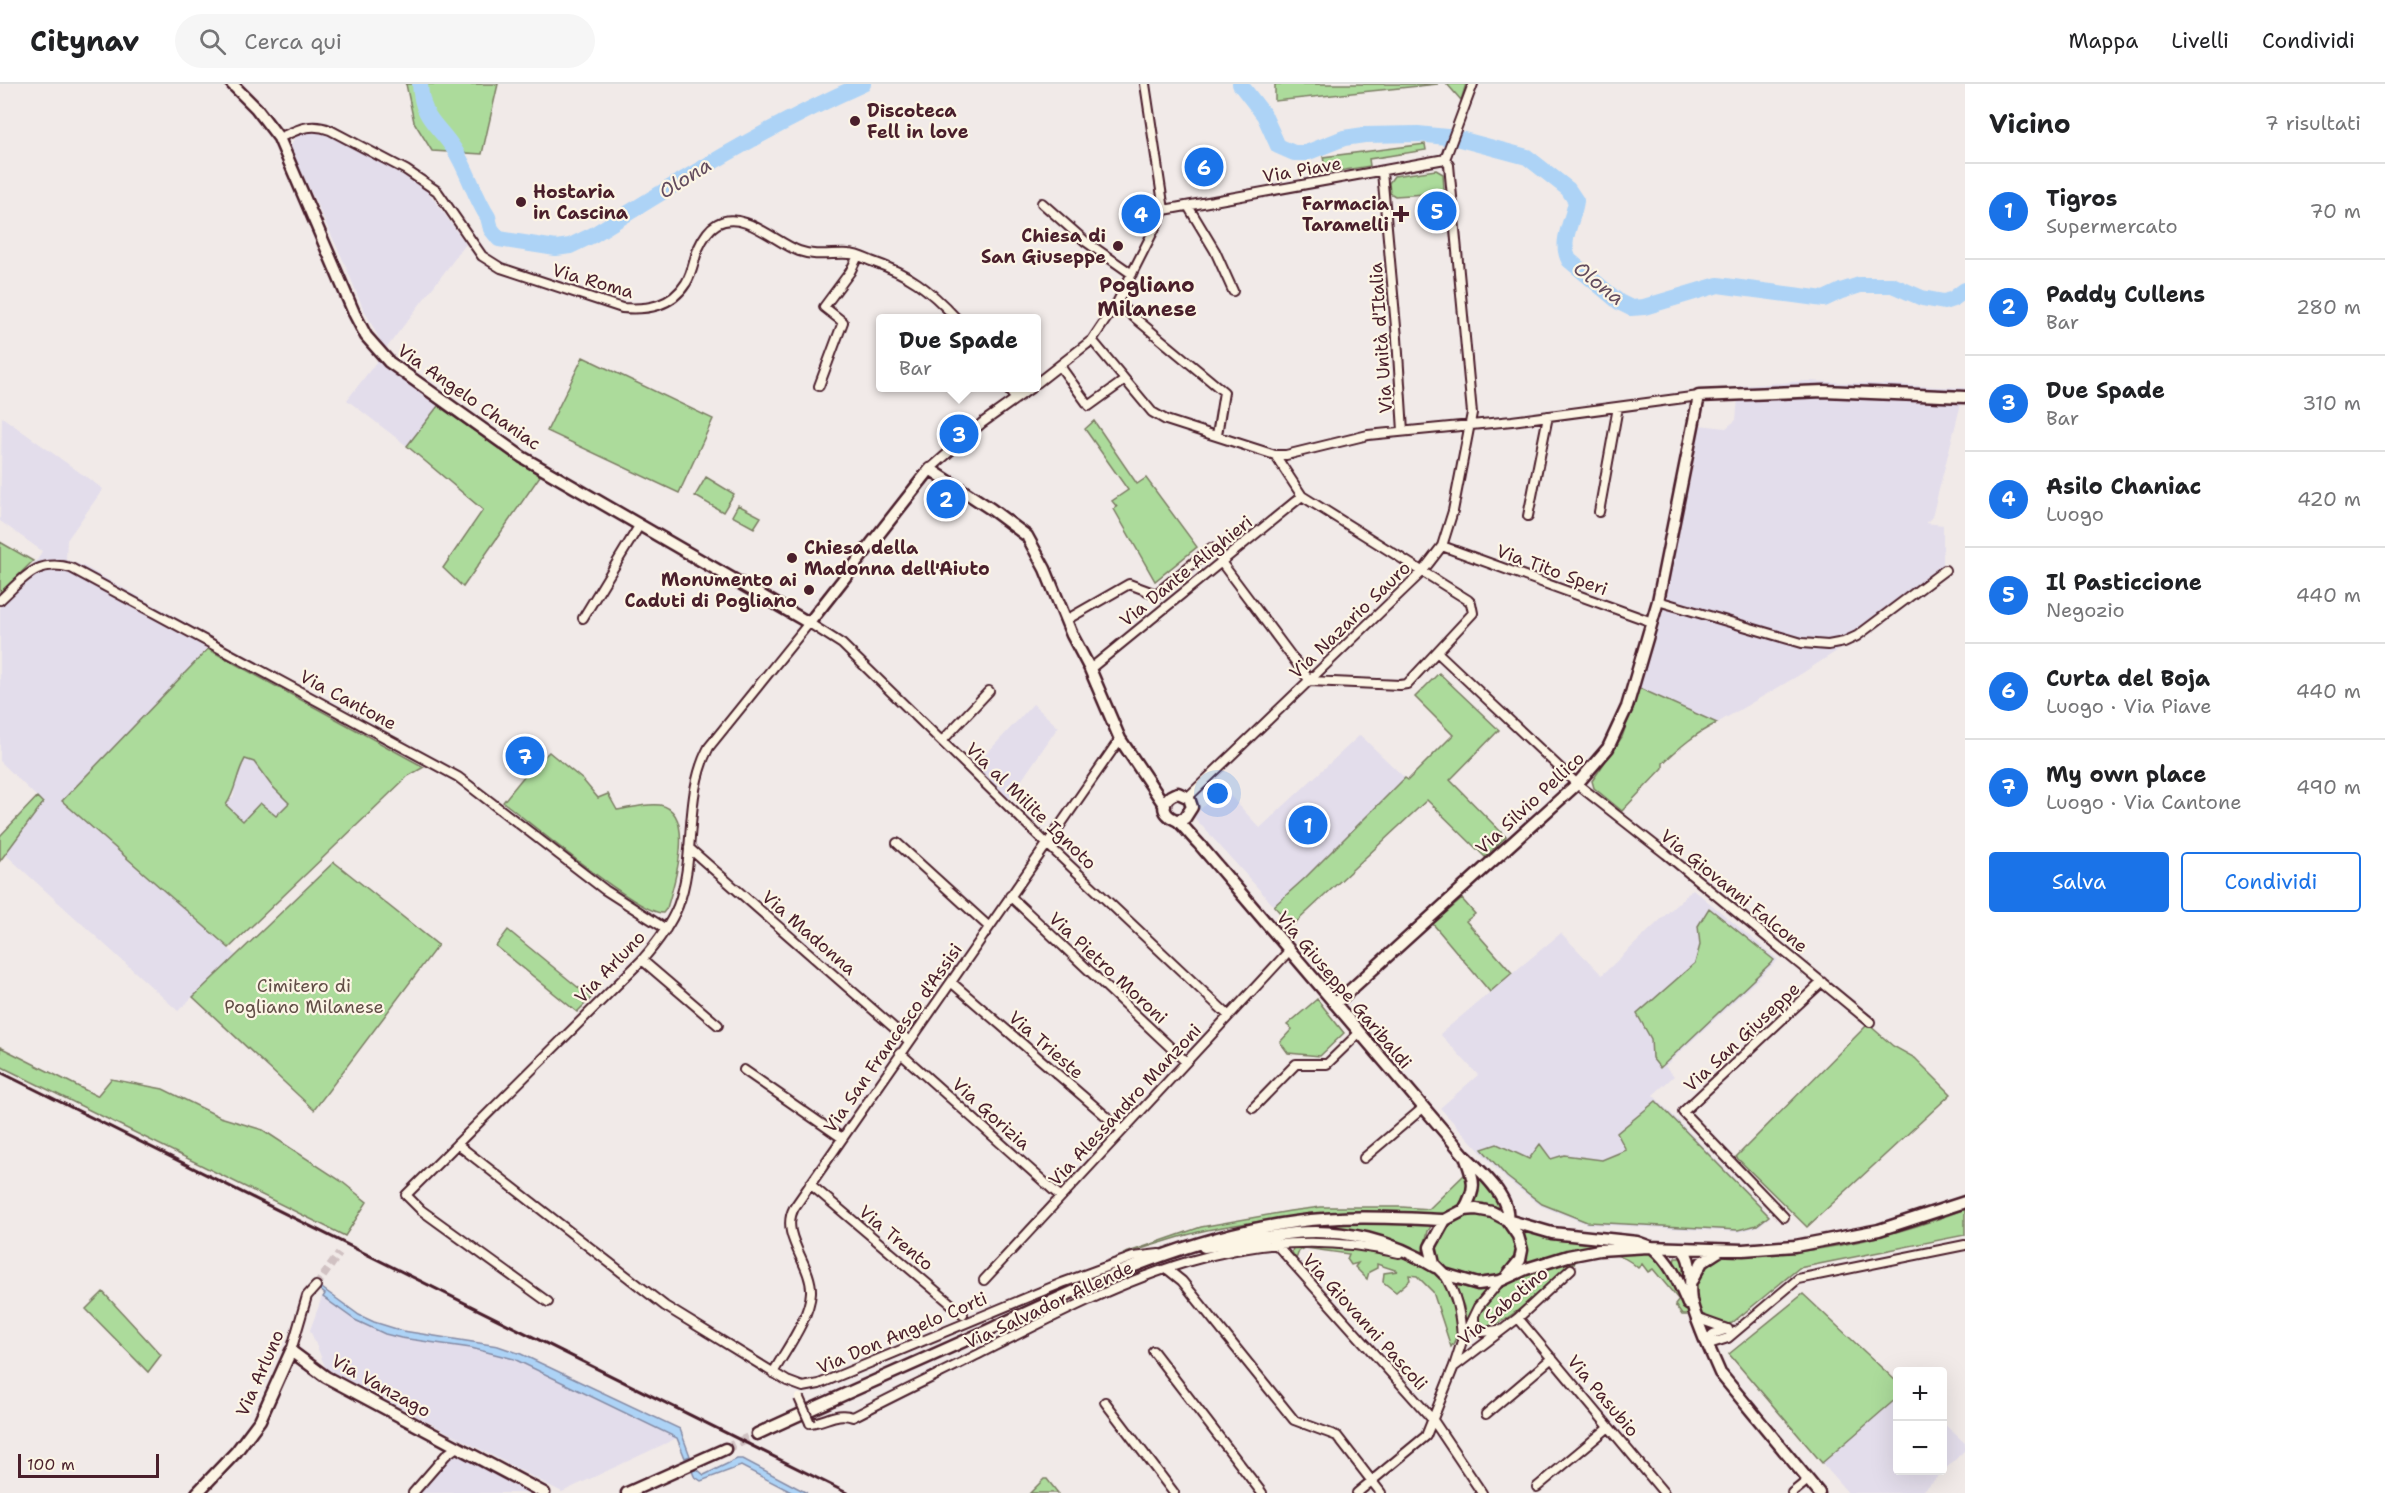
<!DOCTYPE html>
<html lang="it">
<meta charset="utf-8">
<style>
:root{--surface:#fff;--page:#f6f6f6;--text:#202124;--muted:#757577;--line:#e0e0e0;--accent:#1a73e8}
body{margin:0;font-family:"Shantell Sans",sans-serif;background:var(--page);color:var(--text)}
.controls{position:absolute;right:18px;bottom:18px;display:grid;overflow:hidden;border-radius:6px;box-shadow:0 6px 24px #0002}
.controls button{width:54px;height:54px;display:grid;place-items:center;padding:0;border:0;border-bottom:2px solid var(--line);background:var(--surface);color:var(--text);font:30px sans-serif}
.scale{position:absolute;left:18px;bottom:15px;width:141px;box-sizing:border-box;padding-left:6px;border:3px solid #4a1f2b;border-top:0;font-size:16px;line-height:21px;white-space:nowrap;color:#4a1f2b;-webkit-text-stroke:4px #fcf5e5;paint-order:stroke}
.you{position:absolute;left:1218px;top:710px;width:21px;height:21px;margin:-15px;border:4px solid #fff;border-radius:50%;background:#1a73e8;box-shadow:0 0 0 9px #1a73e833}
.badge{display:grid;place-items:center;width:39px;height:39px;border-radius:50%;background:var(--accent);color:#fff;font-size:20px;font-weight:700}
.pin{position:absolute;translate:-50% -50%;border:3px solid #fff;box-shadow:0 2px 6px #0006}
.popup{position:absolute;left:876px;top:230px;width:165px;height:78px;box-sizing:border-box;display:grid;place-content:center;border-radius:6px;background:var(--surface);filter:drop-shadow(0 2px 4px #0005);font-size:20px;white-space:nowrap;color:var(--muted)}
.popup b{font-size:22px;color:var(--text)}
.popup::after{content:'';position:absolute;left:50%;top:100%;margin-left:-12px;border:12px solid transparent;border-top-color:var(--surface)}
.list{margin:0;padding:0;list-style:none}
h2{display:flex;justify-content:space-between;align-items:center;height:78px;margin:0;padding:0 24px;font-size:26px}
h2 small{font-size:20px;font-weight:400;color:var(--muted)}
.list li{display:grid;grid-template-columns:39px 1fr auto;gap:18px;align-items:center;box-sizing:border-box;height:96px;padding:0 24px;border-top:2px solid var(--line)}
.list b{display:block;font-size:22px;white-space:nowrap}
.list p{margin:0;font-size:20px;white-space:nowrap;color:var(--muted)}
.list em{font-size:20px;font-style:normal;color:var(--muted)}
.actions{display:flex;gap:12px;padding:18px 24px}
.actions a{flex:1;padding:14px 0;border:2px solid var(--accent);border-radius:6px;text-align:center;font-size:21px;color:var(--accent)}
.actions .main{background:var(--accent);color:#fff}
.icon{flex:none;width:33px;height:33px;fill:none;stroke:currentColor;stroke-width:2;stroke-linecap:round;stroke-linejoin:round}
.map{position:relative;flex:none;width:1965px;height:1409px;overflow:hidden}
header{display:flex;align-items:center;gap:36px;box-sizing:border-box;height:84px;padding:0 30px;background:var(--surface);border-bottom:2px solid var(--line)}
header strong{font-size:28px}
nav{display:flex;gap:33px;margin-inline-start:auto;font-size:21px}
.search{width:420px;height:54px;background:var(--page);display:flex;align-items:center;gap:15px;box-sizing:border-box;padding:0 21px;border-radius:33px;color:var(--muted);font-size:22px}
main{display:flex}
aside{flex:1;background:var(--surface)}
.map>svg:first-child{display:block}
.built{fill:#e3ddeb}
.green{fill:#acdb9b;stroke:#7b7d63;stroke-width:1.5;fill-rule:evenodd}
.water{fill:#add3f6;stroke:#858ba5;stroke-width:1.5}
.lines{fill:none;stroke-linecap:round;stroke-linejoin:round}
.river{stroke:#add3f6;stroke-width:16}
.street-tunnel{stroke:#d0c1c2;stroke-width:8;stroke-dasharray:8 4;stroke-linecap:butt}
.secondary-tunnel{stroke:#d0c1c2;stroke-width:10;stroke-dasharray:10 5;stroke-linecap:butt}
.street-casing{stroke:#4a1f2b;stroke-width:12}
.secondary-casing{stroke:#4a1f2b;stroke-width:15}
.street{stroke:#fcf5e5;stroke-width:8}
.secondary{stroke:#fcf5e5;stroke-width:10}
.rail{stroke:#4a1f2b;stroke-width:3}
.street-bridge-casing{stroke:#4a1f2b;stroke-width:12;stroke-linecap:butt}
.street-bridge{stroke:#fcf5e5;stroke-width:8}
.poi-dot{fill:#4a1f2b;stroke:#fcf5e5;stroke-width:2}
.labels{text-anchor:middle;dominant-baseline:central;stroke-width:4.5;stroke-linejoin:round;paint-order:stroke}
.poi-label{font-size:18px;font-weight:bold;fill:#4a1f2b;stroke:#fcf5e5;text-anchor:start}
.street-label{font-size:18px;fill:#4a1f2b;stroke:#fcf5e5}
.park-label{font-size:18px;fill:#624e47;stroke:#fcf5e5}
.water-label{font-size:20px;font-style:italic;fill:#634c5e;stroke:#fcf5e5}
.quarter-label{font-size:21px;font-weight:bold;fill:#4a1f2b;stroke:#fcf5e5}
</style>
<header>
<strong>Citynav</strong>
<div class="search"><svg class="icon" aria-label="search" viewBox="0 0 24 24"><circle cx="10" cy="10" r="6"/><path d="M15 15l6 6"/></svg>Cerca qui</div>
<nav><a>Mappa</a><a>Livelli</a><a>Condividi</a></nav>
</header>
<main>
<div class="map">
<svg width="1965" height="1409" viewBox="0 0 1965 1409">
<rect width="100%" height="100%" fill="#f1eae8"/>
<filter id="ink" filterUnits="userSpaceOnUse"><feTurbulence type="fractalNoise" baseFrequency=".0167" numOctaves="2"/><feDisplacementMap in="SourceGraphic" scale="12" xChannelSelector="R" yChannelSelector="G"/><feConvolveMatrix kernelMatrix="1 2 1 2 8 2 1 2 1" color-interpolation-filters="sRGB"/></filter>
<g filter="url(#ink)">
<path class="built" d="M319 46 399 89 428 107 466 160 385 266 362 222 344 178 290 64 294 55 302 48Z
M381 272 442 317 407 362 347 316Z
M1807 297 1965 304 1932 433 1926 439 1943 441V486L1937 499 1905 523 1801 590 1717 639 1639 604 1660 536 1696 367 1699 341 1726 344 1736 336 1739 302Z
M2 333 103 405 67 456 66 476 83 482 217 556 62 717 236 871 178 927 5 770 43 719 0 677V513L38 475 42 467 0 437Z
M1033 620 1058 643 1008 716 974 683Z
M1360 651 1405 694 1305 794 1274 822 1193 732 1223 704 1260 744Z
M244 674 254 678 271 701 290 720 276 732 243 738 226 721 234 711 235 696Z
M1693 805 1778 876 1665 982 1674 992 1653 1011 1771 1132 1759 1142 1740 1148 1587 1140 1541 1122 1506 1095 1440 1024 1478 991 1440 950 1561 849 1602 891Z
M322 1213 355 1236 384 1250 401 1254 471 1264 514 1275 677 1354 562 1408 326 1285 310 1246Z
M1897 1314 1898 1386H1942L1943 1339 1965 1359V1366L1921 1409H1848L1822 1379Z
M457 1367 530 1409H418Z"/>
<path class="green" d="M406 0H498L482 70 432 67 414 38Z
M1275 0H1438L1275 17Z
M1447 0H1466L1461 16Z
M1425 60 1426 66 1369 75 1370 82 1326 89 1323 73Z
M1436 86 1443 90 1444 106 1442 109 1395 112 1390 109 1389 99 1394 92Z
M583 273 713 335 679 409 547 347Z
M438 322 540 392 463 503 443 484 483 426 407 362Z
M1094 337 1137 400 1146 394 1197 463 1155 497 1114 425 1117 423 1112 417 1128 406 1085 345Z
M706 393 734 410 723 428 695 412Z
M738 421 761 433 754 444 732 432Z
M0 458 33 477 0 509Z
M208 565 424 683 408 692 229 864 62 717ZM245 675 254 678 271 701 289 719 276 732 260 719 243 737 226 721C236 707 236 690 245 675Z
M1439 589 1499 646 1450 696 1506 753 1485 773 1427 716 1292 842 1274 822 1305 794 1405 694 1408 696 1453 651 1415 613Z
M1639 604 1717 639C1696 649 1680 663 1663 679V684L1622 727 1594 704 1592 697 1622 653Z
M549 668 583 696 598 714 608 710 617 726C630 724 647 719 660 721 697 728 674 801 667 824L663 829C640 831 528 737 503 718L525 691Z
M37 713 43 719 0 777V752Z
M334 778 438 861 314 1026 193 913Z
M1462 815 1475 830 1466 837 1512 889 1490 908 1433 840Z
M1709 824 1774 876 1660 984 1652 974 1651 955 1637 930 1695 879 1700 861 1698 842Z
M508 846 591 914 577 928 496 862Z
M1317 915 1344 949 1320 972 1288 969 1280 958 1292 945 1287 941Z
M1868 940 1893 962 1915 974 1951 1010 1807 1143 1736 1073Z
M0 963 97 1012 111 995 163 1005 220 1033 263 1046 341 1097 367 1118 345 1152 0 982Z
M1656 1017 1769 1132 1757 1141 1738 1146 1587 1138 1542 1120 1507 1093 1482 1065 1497 1060 1529 1075 1540 1060 1551 1075 1564 1071 1602 1076 1626 1066 1617 1049Z
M1465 1090 1469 1108C1455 1132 1439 1131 1413 1131 1344 1131 1275 1132 1207 1146 1178 1152 1151 1163 1123 1170L1201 1143 1290 1127 1321 1123H1402L1429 1125Z
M1480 1093 1492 1106 1504 1127 1483 1119 1473 1120Z
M1965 1125V1151L1799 1184 1732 1239 1723 1241 1700 1231C1693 1204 1690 1190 1716 1173 1725 1167 1757 1171 1770 1170 1836 1166 1903 1149 1965 1125Z
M1472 1131C1534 1131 1527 1206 1469 1194 1462 1193 1456 1192 1451 1189 1445 1184 1437 1180 1435 1172 1431 1151 1454 1135 1472 1131Z
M1376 1139 1432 1141 1428 1147 1422 1170 1337 1143 1338 1140Z
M1519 1143 1598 1158 1599 1163 1522 1183 1527 1167Z
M1314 1161C1353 1165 1434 1166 1451 1209 1453 1215 1454 1222 1455 1228 1458 1240 1459 1253 1451 1263L1433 1208 1417 1192 1409 1191 1410 1196 1396 1208 1383 1198 1384 1189 1398 1187 1377 1180V1184L1369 1188 1367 1195 1355 1183 1358 1179 1351 1181 1347 1175 1349 1170 1305 1164 1299 1167 1296 1175 1292 1168 1293 1163Z
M1628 1168C1636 1168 1646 1167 1653 1169 1670 1175 1681 1213 1688 1228L1687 1231H1682L1675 1221 1679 1216 1653 1185 1648 1188 1642 1180 1638 1184C1622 1168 1598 1165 1578 1176 1560 1189 1503 1247 1483 1243L1479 1240C1477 1230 1483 1222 1489 1215 1520 1179 1584 1170 1628 1168Z
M1675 1174H1683L1686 1187 1682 1197 1674 1178Z
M1455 1201 1473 1205 1488 1204 1476 1220 1466 1243 1464 1223Z
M103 1208 161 1271 148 1288 86 1225Z
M1803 1210 1897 1298V1314L1822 1379 1729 1270Z
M1044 1395H1047L1058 1409H1030Z"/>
<path class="water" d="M322 1204 359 1231 374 1238 403 1247 498 1262 521 1270 680 1345 690 1372 685 1374 677 1354 514 1275 471 1264 401 1254 385 1250 355 1236 323 1213 325 1210 320 1206Z
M737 1375H743L807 1409H793L741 1382 701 1397 694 1392 692 1387 697 1385 704 1391Z"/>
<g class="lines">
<path class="river" d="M420 0C422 36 437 39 454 65 468 86 474 112 488 133L491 145 499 155 556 164 570 162 593 151C681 96 768 42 863 0
M1240 0 1264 31 1278 62 1294 69H1306L1344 54 1364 51 1418 50 1456 54 1527 73 1568 105 1576 117C1573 138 1559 157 1569 176L1619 218 1631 224 1644 223 1718 201 1824 215 1841 207 1860 201H1892L1922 214 1944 218 1953 215 1965 206"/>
<path class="street-tunnel" d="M316 1202 339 1170"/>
<path class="secondary-tunnel" d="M725 1365 757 1350"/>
<g class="street-casing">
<path id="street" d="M279 54C297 46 310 38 330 46L406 86 437 107 482 172 501 184 622 224C647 226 671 223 686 199 692 190 694 176 698 165 702 156 708 145 717 140 743 125 776 159 799 167 816 173 832 169 849 170 856 170 864 174 871 177 909 190 928 204 956 234
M1445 75 1473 0
M1382 88 1397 254 1403 347
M1042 119 1085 157 1132 190
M1188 122 1215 167 1233 207
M1164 126 1445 75
M1117 219 1224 308 1217 351
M1092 256 1152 328 1166 336 1275 371 1302 412 1468 516 1471 519 1473 529 1407 600 1400 601 1310 597 1221 478
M1060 282 1089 322 1125 296
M1037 299 1092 256 1117 219 1164 126 1145 0
M819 302 843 238 824 223 850 188 858 172
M1007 304 1016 315
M1275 371H1286L1368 351 1512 337 1699 312
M930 385 982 339 1031 304
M1599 428 1618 323
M1528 432 1548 332
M1442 462 1652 538
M0 516C24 494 37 474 71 484L458 693 605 806 666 845
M1658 517 1802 559 1828 561 1844 558 1857 552 1945 486
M583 534 639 442
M1066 536 1129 500 1156 510 1211 464
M1437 568 1577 700 1666 770 1870 938
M1090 585 1302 412
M942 657 989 607
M1188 713 1422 488 1442 462 1453 427 1472 329 1452 113 1449 81 1445 75
M897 759 988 842
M689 764 909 957
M1010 812 1186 978
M642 876 718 941
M951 898 1122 1046
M900 969 1061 1113
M744 986 842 1054
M1253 1024 1296 980H1327L1359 949
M457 1060 665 1222 787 1297 803 1303 819 1300 1062 1199 1133 1173 1159 1170
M1364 1074 1423 1024
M810 1100 963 1230
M1784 1133 1683 1028 1822 898
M1275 1159 1433 1336 1482 1409
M1167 1185 1182 1197 1294 1336 1337 1352 1381 1409
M1444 1190C1457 1211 1460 1229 1462 1252
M984 1196 1289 867
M548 1218 421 1126 406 1111 642 876C656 860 670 842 678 822 697 772 683 711 709 663L809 539 842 560 1046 759 1229 932
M1474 1232V1241L1482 1248 1498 1246
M1518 1234 1664 1409
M1696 1234 1727 1245
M1728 1245 1713 1250 1706 1257 1712 1259 1728 1254 1798 1195 1965 1161
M291 1267 307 1212 316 1202
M1153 1267 1262 1409
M1455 1282 1518 1234 1571 1185
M773 1289C785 1267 810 1234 811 1208 812 1180 779 1151 794 1124L1120 655
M1105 1318 1174 1409
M1486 1330 1552 1274
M810 1339C826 1338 836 1327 853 1333 895 1311 937 1291 979 1270 1115 1201 1242 1132 1399 1169
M1537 1403 1609 1343
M413 1409 446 1371 457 1363
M1357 1409 1426 1352 1454 1282 1463 1254 1478 1223 1500 1197
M1792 1409 1808 1396"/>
</g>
<g class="secondary-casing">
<path id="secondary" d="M232 0 256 24 279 54 354 229 366 252 389 278 522 373 809 539 930 385 991 425 1027 452 1045 485 1072 551 1090 585 1120 655 1165 722
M1177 736 1185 734 1192 723 1189 714 1178 709C1168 711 1160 721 1167 730 1171 735 1176 735 1179 738 1186 745 1192 753 1199 760L1465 1072C1479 1085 1511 1114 1507 1135
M1335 920 1577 700 1608 664 1627 623 1658 517 1699 312 1824 307 1965 313
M1464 1126C1476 1105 1475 1098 1466 1075
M1507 1136 1552 1149 1637 1158 1648 1162
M1204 1163C1234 1160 1264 1152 1294 1149 1343 1144 1394 1157 1435 1183
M1652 1163C1671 1179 1678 1197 1688 1220
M1682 1165C1695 1177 1688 1200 1691 1216 1694 1230 1700 1243 1705 1256
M1507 1192 1520 1176 1522 1166 1518 1152 1507 1136 1492 1128 1476 1125 1464 1126 1445 1136 1430 1163 1434 1180 1444 1190 1478 1200 1500 1197 1526 1185 1568 1172 1599 1166 1648 1163 1743 1166 1795 1162 1879 1146 1965 1118
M1692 1196 1702 1178 1719 1167
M1706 1257 1720 1289 1819 1409
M757 1350C835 1314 914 1280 993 1244 1089 1200 1189 1152 1295 1138 1344 1131 1395 1134 1445 1136
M197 1409 236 1368 260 1336 291 1267 326 1293 544 1409
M627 1409 725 1365"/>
</g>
<use href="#street" class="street"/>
<use href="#secondary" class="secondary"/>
<path class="rail" d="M0 988 847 1409"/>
<g class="street-bridge-casing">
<path id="street-bridge" d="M799 1314 810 1339"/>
</g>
<use href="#street-bridge" class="street-bridge"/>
</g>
</g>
<g class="poi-dot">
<circle cx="855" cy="37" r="6"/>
<circle cx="521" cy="118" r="6"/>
<path d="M1398 121h6v6h6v6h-6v6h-6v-6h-6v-6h6z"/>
<circle cx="1118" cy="162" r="6"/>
<circle cx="792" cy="474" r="6"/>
<circle cx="809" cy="506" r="6"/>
</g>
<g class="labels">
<g class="poi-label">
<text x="867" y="27">Discoteca<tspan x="867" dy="21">Fell in love</tspan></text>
<text x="533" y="108">Hostaria<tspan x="533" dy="21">in Cascina</tspan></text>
<text x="1389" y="120" text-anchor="end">Farmacia<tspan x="1389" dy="21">Taramelli</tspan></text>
<text x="1106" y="152" text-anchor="end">Chiesa di<tspan x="1106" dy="21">San Giuseppe</tspan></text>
<text x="804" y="464">Chiesa della<tspan x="804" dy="21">Madonna dell'Aiuto</tspan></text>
<text x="797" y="496" text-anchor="end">Monumento ai<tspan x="797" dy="21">Caduti di Pogliano</tspan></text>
</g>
<g class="street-label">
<text transform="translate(1302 86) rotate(-10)">Via Piave</text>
<text transform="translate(593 197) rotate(16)">Via Roma</text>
<text transform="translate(1381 254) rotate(-94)">Via Unità d'Italia</text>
<text transform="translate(469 313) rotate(35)">Via Angelo Chaniac</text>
<text transform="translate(1552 486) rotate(20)">Via Tito Speri</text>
<text transform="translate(1186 487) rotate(-39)">Via Dante Alighieri</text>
<text transform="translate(1350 536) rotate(-44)">Via Nazario Sauro</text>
<text transform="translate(348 616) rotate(28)">Via Cantone</text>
<text transform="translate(1530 719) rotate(-43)">Via Silvio Pellico</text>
<text transform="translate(1031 722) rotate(44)">Via al Milite Ignoto</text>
<text transform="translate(1734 807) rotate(39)">Via Giovanni Falcone</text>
<text transform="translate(809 849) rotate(41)">Via Madonna</text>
<text transform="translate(610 883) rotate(-46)">Via Arluno</text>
<text transform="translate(1108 884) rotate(43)">Via Pietro Moroni</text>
<text transform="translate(1344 906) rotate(50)">Via Giuseppe Garibaldi</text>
<text transform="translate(1742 953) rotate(-43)">Via San Giuseppe</text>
<text transform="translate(893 954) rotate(-55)">Via San Francesco d'Assisi</text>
<text transform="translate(1046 961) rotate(41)">Via Trieste</text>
<text transform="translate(1125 1021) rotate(-47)">Via Alessandro Manzoni</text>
<text transform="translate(991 1030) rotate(42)">Via Gorizia</text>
<text transform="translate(896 1154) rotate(40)">Via Trento</text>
<text transform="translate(1049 1221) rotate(-25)">Via Salvador Allende</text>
<text transform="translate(1503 1222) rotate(-40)">Via Sabotino</text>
<text transform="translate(1365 1238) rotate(48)">Via Giovanni Pascoli</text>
<text transform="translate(902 1249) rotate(-23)">Via Don Angelo Corti</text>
<text transform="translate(260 1289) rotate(-66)">Via Arluno</text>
<text transform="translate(381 1302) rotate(29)">Via Vanzago</text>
<text transform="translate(1603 1312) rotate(50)">Via Pasubio</text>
</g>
<g class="park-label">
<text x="304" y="902">Cimitero di<tspan x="304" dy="21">Pogliano Milanese</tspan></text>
</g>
<g class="water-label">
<text transform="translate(685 94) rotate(-32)">Olona</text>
<text transform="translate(1599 199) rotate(38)">Olona</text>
</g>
<g class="quarter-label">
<text x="1147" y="201">Pogliano<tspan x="1147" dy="24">Milanese</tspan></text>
</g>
</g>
</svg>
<div class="controls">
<button>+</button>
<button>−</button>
</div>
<div class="scale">100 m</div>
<div class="you"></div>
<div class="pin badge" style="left:1308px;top:741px">1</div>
<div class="pin badge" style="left:946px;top:415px">2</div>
<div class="pin badge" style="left:959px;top:350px">3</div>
<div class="popup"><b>Due Spade</b>Bar</div>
<div class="pin badge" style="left:1141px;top:130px">4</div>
<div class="pin badge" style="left:1437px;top:127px">5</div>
<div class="pin badge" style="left:1204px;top:83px">6</div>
<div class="pin badge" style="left:525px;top:672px">7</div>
</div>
<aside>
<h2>Vicino<small>7 risultati</small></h2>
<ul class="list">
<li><span class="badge">1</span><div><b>Tigros</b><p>Supermercato</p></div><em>70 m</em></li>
<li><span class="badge">2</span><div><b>Paddy Cullens</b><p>Bar</p></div><em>280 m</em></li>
<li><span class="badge">3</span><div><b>Due Spade</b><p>Bar</p></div><em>310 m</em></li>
<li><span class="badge">4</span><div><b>Asilo Chaniac</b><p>Luogo</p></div><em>420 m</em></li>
<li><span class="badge">5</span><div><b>Il Pasticcione</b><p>Negozio</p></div><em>440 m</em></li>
<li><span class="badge">6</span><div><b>Curta del Boja</b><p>Luogo · Via Piave</p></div><em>440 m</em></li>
<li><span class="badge">7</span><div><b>My own place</b><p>Luogo · Via Cantone</p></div><em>490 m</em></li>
</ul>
<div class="actions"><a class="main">Salva</a><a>Condividi</a></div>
</aside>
</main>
